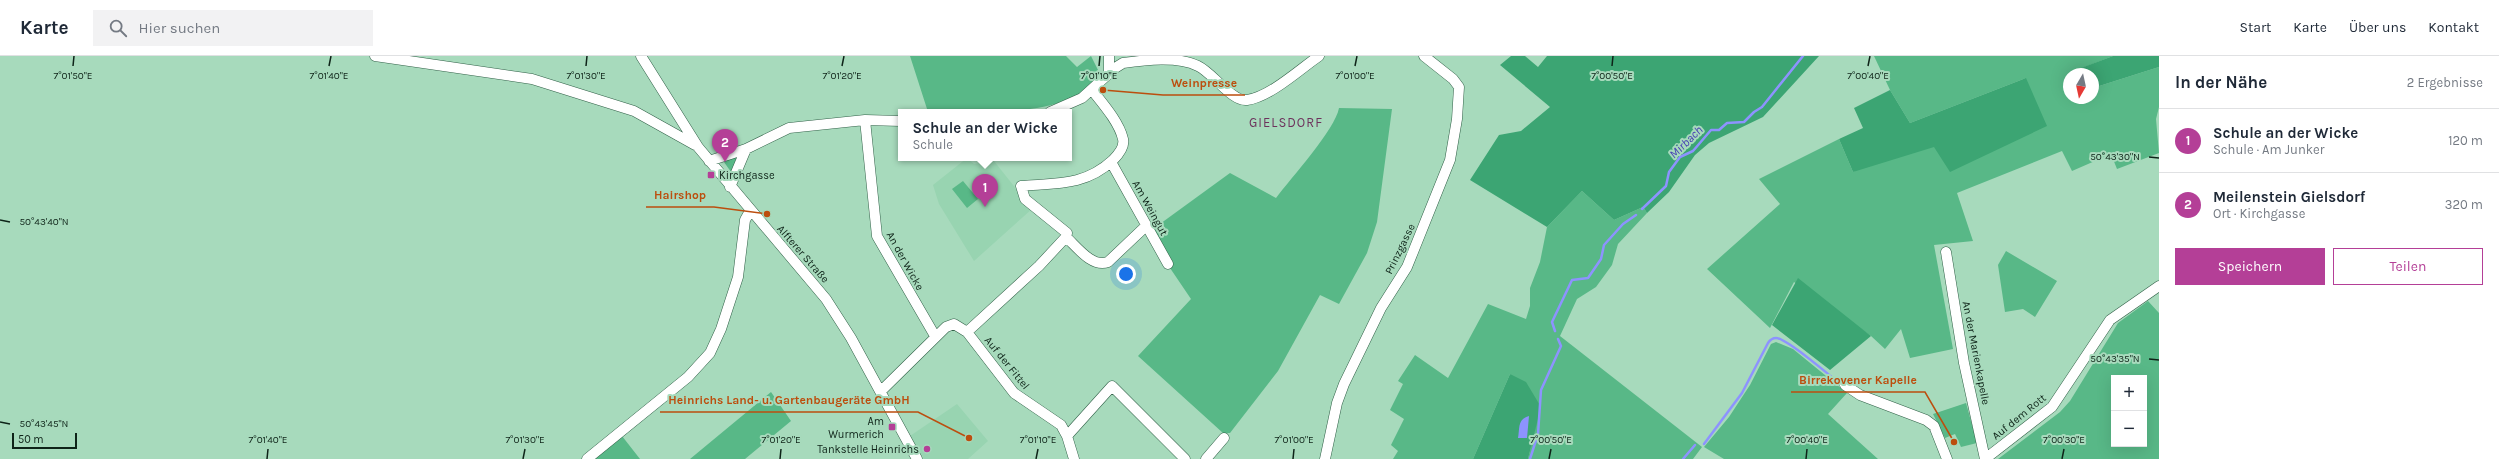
<!DOCTYPE html>
<html lang="de">
<meta charset="utf-8">
<style>
:root{--surface:#fff;--page:#f2f2f3;--text:#1f2937;--muted:#747a83;--line:#e0e1e3;--accent:#b43f97}
body{margin:0;font-family:Karla,sans-serif;background:var(--page);color:var(--text)}
.controls{position:absolute;right:12px;bottom:12px;display:grid;overflow:hidden;border-radius:0px;box-shadow:0 4px 16px #0002}
.controls button{width:36px;height:36px;display:grid;place-items:center;padding:0;border:0;border-bottom:1px solid var(--line);background:var(--surface);color:var(--text);font:20px sans-serif}
.compass{position:absolute;left:2063px;top:12px;width:36px;height:36px;border-radius:50%;background:var(--surface);box-shadow:0 4px 16px #0002;rotate:189deg}
.scale{position:absolute;left:12px;bottom:10px;width:65px;box-sizing:border-box;padding-left:4px;border:2px solid #0e2318;border-top:0;font-size:11px;line-height:14px;white-space:nowrap;color:#0e2318;-webkit-text-stroke:3px #a7dabc;paint-order:stroke}
.you{position:absolute;left:1126px;top:218px;width:14px;height:14px;margin:-10px;border:3px solid #fff;border-radius:50%;background:#1a73e8;box-shadow:0 0 0 6px #1a73e833}
.badge{display:grid;place-items:center;width:26px;height:26px;border-radius:50%;background:var(--accent);color:#fff;font-size:13px;font-weight:700}
.pin{position:absolute;translate:-50% -33px;filter:drop-shadow(0 1px 2px #0008)}
.pin::after{content:'';position:absolute;top:21px;width:14px;height:12px;background:inherit;clip-path:polygon(0 0,100% 0,50% 100%)}
.popup{position:absolute;left:898px;top:53px;width:174px;height:52px;box-sizing:border-box;display:grid;place-content:center;border-radius:0px;background:var(--surface);filter:drop-shadow(0 1px 3px #0005);font-size:13px;white-space:nowrap;color:var(--muted)}
.popup b{font-size:15px;color:var(--text)}
.popup::after{content:'';position:absolute;left:50%;top:100%;margin-left:-8px;border:8px solid transparent;border-top-color:var(--surface)}
.list{margin:0;padding:0;list-style:none}
h2{display:flex;justify-content:space-between;align-items:center;height:52px;margin:0;padding:0 16px;font-size:17px}
h2 small{font-size:13px;font-weight:400;color:var(--muted)}
.list li{display:grid;grid-template-columns:26px 1fr auto;gap:12px;align-items:center;box-sizing:border-box;height:64px;padding:0 16px;border-top:1px solid var(--line)}
.list b{display:block;font-size:15px;white-space:nowrap}
.list p{margin:0;font-size:13px;white-space:nowrap;color:var(--muted)}
.list em{font-size:13px;font-style:normal;color:var(--muted)}
.actions{display:flex;gap:8px;padding:12px 16px}
.actions a{flex:1;padding:9px 0;border:1px solid var(--accent);border-radius:0px;text-align:center;font-size:14px;color:var(--accent)}
.actions .main{background:var(--accent);color:#fff}
.icon{flex:none;width:22px;height:22px;fill:none;stroke:currentColor;stroke-width:2;stroke-linecap:round;stroke-linejoin:round}
.map{position:relative;flex:none;width:2159px;height:403px;overflow:hidden}
header{display:flex;align-items:center;gap:24px;box-sizing:border-box;height:56px;padding:0 20px;background:var(--surface);border-bottom:1px solid var(--line)}
header strong{font-size:19px}
nav{display:flex;gap:22px;margin-inline-start:auto;font-size:14px}
.search{width:280px;height:36px;background:var(--page);display:flex;align-items:center;gap:10px;box-sizing:border-box;padding:0 14px;border-radius:0px;color:var(--muted);font-size:15px}
main{display:flex}
aside{flex:1;background:var(--surface)}
.map>svg:first-child{display:block}
.built{fill:#98d4b1}
.green{fill:#58b887;fill-rule:evenodd}
.forest{fill:#3ca573}
.water{fill:#8d93fe}
.lines{fill:none;stroke-linecap:round;stroke-linejoin:round}
.stream{stroke:#8d93fe;stroke-width:2.5}
.minor-casing{stroke:#316148;stroke-width:11}
.minor{stroke:#fff;stroke-width:10}
.ticks{fill:none;stroke:#0e2318;stroke-width:1.5}
.poi-dot{fill:#b43f97;stroke:#a7dabc;stroke-width:1.5}
.labels{text-anchor:middle;dominant-baseline:central;stroke-width:4;stroke-linejoin:round;paint-order:stroke}
.poi-label{font-size:11px;fill:#0e2318;stroke:#a7dabc;text-anchor:end}
.street-label{font-size:11px;fill:#0e2318;stroke:#a7dabc}
.water-label{font-size:12px;font-style:italic;fill:#443bb4;stroke:#a7dabc}
.quarter-label{font-size:13px;letter-spacing:1px;fill:#6d325c;stroke:#a7dabc}
.ticks-label{font-size:10px;text-anchor:middle;fill:#0e2318;stroke:#a7dabc;stroke-width:4;stroke-linejoin:round;paint-order:stroke}
.leader{fill:none;stroke:#bc4e0e;stroke-width:1.5}
.callout-dot{fill:#bc4e0e;stroke:#a7dabc;stroke-width:1.5}
.callout-label{font-size:12px;text-anchor:middle;font-weight:bold;fill:#bc4e0e;stroke:#a7dabc;stroke-width:4;stroke-linejoin:round;paint-order:stroke}
</style>
<header>
<strong>Karte</strong>
<div class="search"><svg class="icon" aria-label="search" viewBox="0 0 24 24"><circle cx="10" cy="10" r="6"/><path d="M15 15l6 6"/></svg>Hier suchen</div>
<nav><a>Start</a><a>Karte</a><a>Über uns</a><a>Kontakt</a></nav>
</header>
<main>
<div class="map">
<svg width="2159" height="403" viewBox="0 0 2159 403">
<rect width="100%" height="100%" fill="#a7dabc"/>
<path class="built" d="M967 102 974 108 994 105 1032 153 974 205 939 148 933 129Z
M957 348 988 385 968 403H924L910 380Z"/>
<path class="green" d="M910 0H1066L1077 11 1091 0 1099 16C1082 64 969 56 928 56Z
M1874 0H2113L2082 12 2083 18H2069V42H2093V32L2159 11V51L2156 63 2159 97 2117 113 2111 98 2072 115 2062 95 1957 137 1973 185 1934 189 1953 293 1910 302 1901 273 1885 293 1871 280 1794 226 1770 272 1707 213 1780 148 1759 123 1839 83 1853 116 2026 22 1910 67 1890 34Z
M1339 52 1392 53 1377 166 1367 197 1339 248 1320 239 1278 315 1230 377H1223L1138 300 1191 243 1170 212 1173 210 1153 173 1230 117 1276 142C1291 122 1335 74 1339 52Z
M740 98 731 116 724 106Z
M963 125 978 143 967 152 952 133Z
M1582 135 1614 164 1643 151 1647 157 1618 188 1612 209 1596 231 1577 243 1560 280 1702 391 1693 403H1528L1540 351 1510 318 1473 403H1393L1398 395 1391 389 1404 363 1390 354 1403 328 1398 325 1415 299 1448 322 1488 248 1526 263 1530 250V232L1540 206 1547 171Z
M2006 195 2057 225 2035 261 2023 253 2005 256 1998 209Z
M2148 245 2159 257V403H1998L2060 356 2070 345 2118 267ZM2114 322H2144V388H2114Z
M1776 286 1793 293 1847 337 1828 358 1878 403H1724L1704 391 1729 361 1750 329 1771 288Z
M771 336 791 365 745 403H690Z
M1966 347 1977 387 1961 391 1955 378 1945 382 1933 358Z
M622 380 640 403H592Z"/>
<path class="forest" d="M1511 0H1525L1538 11 1547 0H1819L1763 61 1709 87 1695 99 1669 136 1647 157 1643 151 1614 164 1582 135 1547 171 1470 124 1499 79 1521 75 1550 51 1500 9Z
M2113 0H2159V11L2093 32V18H2083L2081 12Z
M2026 22 2047 70 1950 116 1934 91 1853 116 1839 83 1863 72 1854 52 1890 34 1910 67Z
M1798 222 1871 280 1830 314 1772 269Z
M1510 318 1526 326 1541 351 1528 403H1473Z"/>
<path class="water" d="M1529 360 1527 382H1518C1520 373 1517 363 1529 360Z"/>
<g class="lines">
<path class="stream" d="M1642 153 1666 130 1669 116 1680 101 1693 95 1711 74H1719L1727 67 1744 66 1754 56 1762 51 1803 0
M1555 275 1552 266 1572 224 1588 222 1601 203 1604 189 1623 168 1636 159
M1704 388 1742 337 1768 287C1770 284 1772 282 1776 282 1786 282 1832 321 1842 330
M1530 403 1538 378 1541 334 1561 290 1558 283
M1683 403 1695 389"/>
<g class="minor-casing">
<path id="minor" d="M375 0 532 23 634 55 695 89
M641 0 698 91 826 243 851 282 917 403
M1109 17V0
M1050 56 1082 42 1115 12 1123 7C1145 4 1178 0 1198 10 1213 17 1232 46 1247 44 1270 41 1300 13 1319 0
M865 64 877 180 935 280
M709 105 746 93 789 72 865 64 901 65
M1111 106 1168 208
M730 131 746 93
M1066 181 1067 177 1025 143 1021 130C1057 127 1085 130 1113 104 1118 99 1125 91 1123 83 1119 66 1103 48 1092 34
M1946 196 1964 307 1985 403
M967 276 1014 337 1061 369 1067 380 1074 403
M1845 329 1860 339 1926 364 1934 370 1947 403
M881 335 946 271 954 268 967 276 1039 210 1066 181C1077 191 1092 212 1108 206L1146 170
M1067 380 1112 330 1185 403
M587 403 688 321 710 297 721 273 738 221 745 164 750 155
M1206 403 1224 382
M1325 403 1337 347 1344 328 1381 252 1407 211 1450 104 1457 63 1459 31 1453 23 1424 0
M1985 403 2052 351 2110 264 2159 230"/>
</g>
<use href="#minor" class="minor"/>
</g>
<path class="ticks" d="M73 10 74 0M329 10 331 0M586 10 587 0M842 10 844 0M1099 10 1100 0M1355 10 1357 0M1612 10 1613 0M1868 10 1870 0M2149 101 2159 102M0 164 10 166M2149 303 2159 304M0 366 10 368M267 403 268 393M523 403 525 393M780 403 781 393M1036 403 1038 393M1293 403 1294 393M1549 403 1551 393M1806 403 1807 393M2062 403 2064 393"/>
<g class="poi-dot">
<rect x="707" y="115" width="8" height="8" rx="2"/>
<rect x="888" y="367" width="8" height="8" rx="2"/>
<circle cx="927" cy="393" r="4"/>
</g>
<g class="labels">
<g class="poi-label">
<text x="719" y="119" text-anchor="start">Kirchgasse</text>
<text x="884" y="365">Am<tspan x="884" dy="13">Wurmerich</tspan></text>
<text x="919" y="393">Tankstelle Heinrichs</text>
</g>
<g class="street-label">
<text transform="translate(1150 152) rotate(61)">Am Weingut</text>
<text transform="translate(1400 193) rotate(-64)">Prinzgasse</text>
<text transform="translate(803 198) rotate(49)">Alfterer Straße</text>
<text transform="translate(905 205) rotate(61)">An der Wicke</text>
<text transform="translate(1976 297) rotate(79)">An der Marienkapelle</text>
<text transform="translate(1007 307) rotate(51)">Auf der Fittel</text>
<text transform="translate(2019 361) rotate(-39)">Auf dem Rott</text>
</g>
<g class="water-label">
<text transform="translate(1686 86) rotate(-44)">Mirbach</text>
</g>
<g class="quarter-label">
<text x="1286" y="66">GIELSDORF</text>
</g>
</g>
<g class="ticks-label">
<text x="1099" y="23">7°01'10"E</text>
<text x="1355" y="23">7°01'00"E</text>
<text x="1612" y="23">7°00'50"E</text>
<text x="1868" y="23">7°00'40"E</text>
<text x="73" y="23">7°01'50"E</text>
<text x="329" y="23">7°01'40"E</text>
<text x="586" y="23">7°01'30"E</text>
<text x="842" y="23">7°01'20"E</text>
<text x="2115" y="104">50°43'30"N</text>
<text x="44" y="169">50°43'40"N</text>
<text x="2115" y="306">50°43'35"N</text>
<text x="44" y="371">50°43'45"N</text>
<text x="268" y="387">7°01'40"E</text>
<text x="525" y="387">7°01'30"E</text>
<text x="781" y="387">7°01'20"E</text>
<text x="1038" y="387">7°01'10"E</text>
<text x="1294" y="387">7°01'00"E</text>
<text x="1551" y="387">7°00'50"E</text>
<text x="1807" y="387">7°00'40"E</text>
<text x="2064" y="387">7°00'30"E</text>
</g>
<path class="leader" d="M1103 34L1163 39H1245M767 158L714 151H646M1954 386L1925 336H1791M969 382L918 356H660"/>
<g class="callout-dot">
<circle cx="1103" cy="34" r="4"/>
<circle cx="767" cy="158" r="4"/>
<circle cx="1954" cy="386" r="4"/>
<circle cx="969" cy="382" r="4"/>
</g>
<g class="callout-label">
<text x="1204" y="31">Weinpresse</text>
<text x="680" y="143">Hairshop</text>
<text x="1858" y="328">Birrekovener Kapelle</text>
<text x="789" y="348">Heinrichs Land- u. Gartenbaugeräte GmbH</text>
</g>
</svg>
<div class="controls">
<button>+</button>
<button>−</button>
</div>
<svg class="compass" viewBox="-18 -18 36 36"><path d="M0-13l5 13h-10z" fill="#e53935"/><path d="M0 13l5-13h-10z" fill="#747a83"/></svg>
<div class="scale">50 m</div>
<div class="you"></div>
<div class="pin badge" style="left:985px;top:151px">1</div>
<div class="popup"><b>Schule an der Wicke</b>Schule</div>
<div class="pin badge" style="left:725px;top:106px">2</div>
</div>
<aside>
<h2>In der Nähe<small>2 Ergebnisse</small></h2>
<ul class="list">
<li><span class="badge">1</span><div><b>Schule an der Wicke</b><p>Schule · Am Junker</p></div><em>120 m</em></li>
<li><span class="badge">2</span><div><b>Meilenstein Gielsdorf</b><p>Ort · Kirchgasse</p></div><em>320 m</em></li>
</ul>
<div class="actions"><a class="main">Speichern</a><a>Teilen</a></div>
</aside>
</main>
